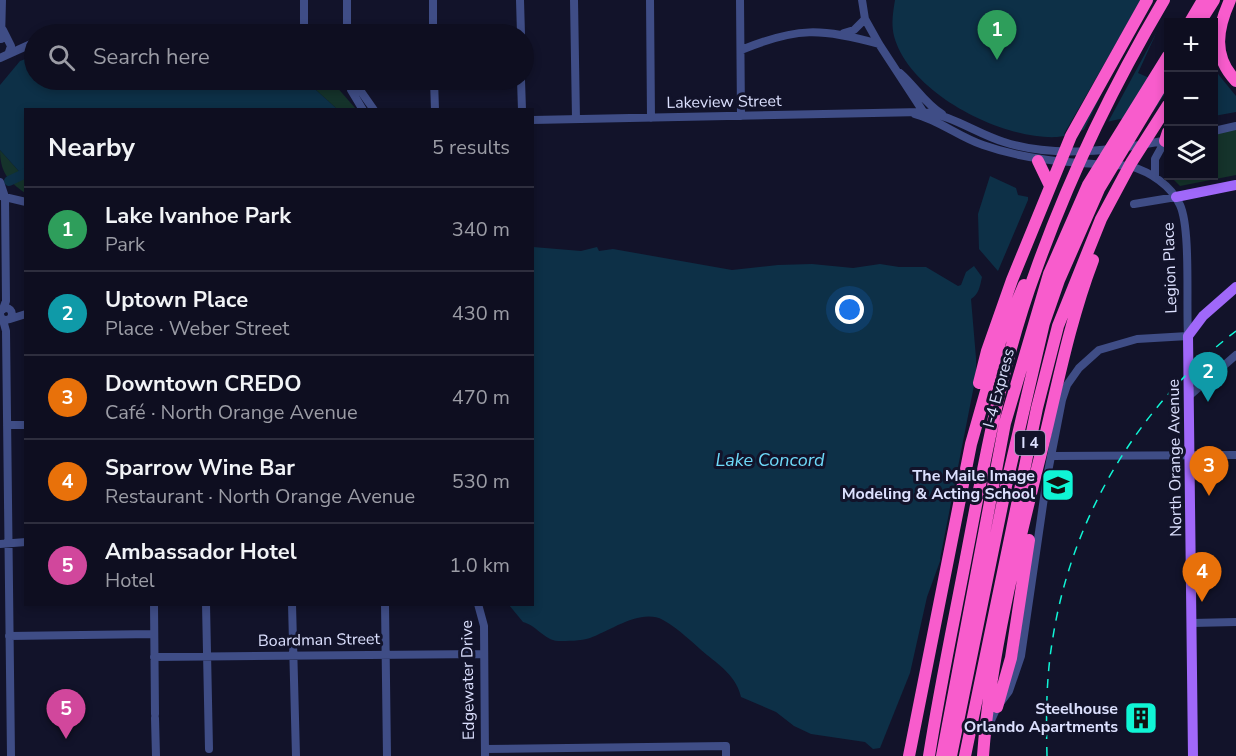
<!DOCTYPE html>
<meta charset="utf-8">
<style>
:root{--surface:#0e0e20;--page:#171729;--text:#f1f3f6;--muted:#9b9ca5;--line:#2e2e3e;--accent:#0b8043}
body{margin:0;font-family:"Nunito Sans",sans-serif;background:var(--page);color:var(--text)}
.controls{position:absolute;right:18px;top:18px;display:grid;overflow:hidden;border-radius:0px;box-shadow:0 3px 9px #0003}
.controls button{width:54px;height:54px;display:grid;place-items:center;padding:0;border:0;border-bottom:2px solid var(--line);background:var(--surface);color:var(--text);font:30px sans-serif}
.you{position:absolute;left:850px;top:310px;width:21px;height:21px;margin:-15px;border:4px solid #fff;border-radius:50%;background:#1a73e8;box-shadow:0 0 0 9px #1a73e833}
.badge{display:grid;place-items:center;width:39px;height:39px;border-radius:50%;background:var(--accent);color:#fff;font-size:20px;font-weight:700}
.pin{position:absolute;translate:-50% -50px;filter:drop-shadow(0 2px 3px #0008)}
.pin::after{content:'';position:absolute;top:32px;width:21px;height:18px;background:inherit;clip-path:polygon(0 0,100% 0,50% 100%)}
.list{margin:0;padding:0;list-style:none}
h2{display:flex;justify-content:space-between;align-items:center;height:78px;margin:0;padding:0 24px;font-size:26px}
h2 small{font-size:20px;font-weight:400;color:var(--muted)}
.list li{display:grid;grid-template-columns:39px 1fr auto;gap:18px;align-items:center;box-sizing:border-box;height:84px;padding:0 24px;border-top:2px solid var(--line)}
.list b{display:block;font-size:22px;white-space:nowrap}
.list p{margin:0;font-size:20px;white-space:nowrap;color:var(--muted)}
.list em{font-size:20px;font-style:normal;color:var(--muted)}
.icon{flex:none;width:33px;height:33px;fill:none;stroke:currentColor;stroke-width:2;stroke-linecap:round;stroke-linejoin:round}
.map{position:relative;flex:none;width:1236px;height:756px;overflow:hidden}
.search{position:absolute;background:var(--surface);box-shadow:0 3px 9px #0003;left:24px;top:24px;width:510px;height:66px;display:flex;align-items:center;gap:15px;box-sizing:border-box;padding:0 21px;border-radius:33px;color:var(--muted);font-size:22px}
.panel{position:absolute;background:var(--surface);box-shadow:0 3px 9px #0003;left:24px;top:108px;width:510px;height:498px;border-radius:0px}
.map>svg:first-child{display:block}
.green{fill:#15332b}
.water{fill:#0d3047}
.pier{fill:#12132a}
.lines{fill:none;stroke-linecap:round;stroke-linejoin:round}
.river{stroke:#0d3047;stroke-width:10}
.minor{stroke:#3f4d86;stroke-width:8}
.major{stroke:#a068f9;stroke-width:10}
.highway{stroke:#f85ccc;stroke-width:12}
.rail{stroke:#10f5d5;stroke-width:1.5;stroke-dasharray:9 8;stroke-linecap:butt}
.labels{text-anchor:middle;dominant-baseline:central;stroke-width:6;stroke-linejoin:round;paint-order:stroke}
.shield{fill:#12132a;stroke:#9fa2be;stroke-width:1.5}
.shield-label{font-size:15px;font-weight:bold;fill:#dce0fe}
.street-label{font-size:16px;fill:#dce0fe;stroke:#12132a}
.poi-label{font-size:16px;font-weight:bold;fill:#dce0fe;stroke:#12132a;text-anchor:end}
.water-label{font-size:18px;font-style:italic;fill:#6edaf9;stroke:#12132a}
</style>
<div class="map">
<svg width="1236" height="756" viewBox="0 0 1236 756">
<rect width="100%" height="100%" fill="#12132a"/>
<path class="green" d="M297 80 335 85 356 109H337L306 81Z
M1236 129V175L1180 186 1170 176H1214V134Z
M0 150 25 178V193C8 181 0 172 0 150Z"/>
<path class="water" d="M895 0H1155L1158 29 1138 73 1168 86V89L1153 112C1135 117 1116 119 1099 124 1084 129 1072 136 1057 137 1002 140 909 93 894 36 891 24 893 12 895 0Z
M34 56V80H297L306 81 337 109 26 110 25 178 0 150V85L20 61Z
M1214 69 1236 96V112L1214 116Z
M990 176 1016 188 1018 195 1028 197V200L998 271 979 249 978 214Z
M533 247 581 251 597 247 599 251 613 249 732 270 778 265 812 264 853 268 880 264 899 267H926L958 286 961 285 966 272 974 266 982 277C980 286 979 294 971 299L976 358V426L943 553 927 597 910 673 880 748 873 749 865 742 811 734 794 726 776 712 741 697C737 678 721 666 707 655 693 643 679 629 663 620 641 608 610 631 590 638 581 641 567 641 558 641 544 640 536 625 523 622L509 605 532 604Z"/>
<path class="pier" d="M1141 0 1144 17 1154 0H1158L1160 26 1106 126 1081 136 1106 84 1077 135 1064 134Z
M979 360V427L944 560 940 559Z"/>
<g class="lines">
<path class="river" d="M9 181 26 173"/>
<path class="minor" d="M304 0V28
M433 0V34
M520 0 521 34
M574 0 576 119
M650 0 651 118
M740 0 741 116
M862 0 865 19 879 44 926 116
M289 28H322
M3 30 11 46 9 52
M844 33 854 30 865 19
M347 34V0
M1 39 2 0
M741 50C797 27 821 28 879 44
M0 58 31 44
M900 73C915 86 925 104 942 114
M350 80 351 90 363 110
M353 80 374 110
M434 80 435 110
M521 80 522 110
M915 114C939 120 959 137 983 145 1031 162 1079 163 1130 166 1150 172 1171 185 1180 205 1191 229 1186 306 1188 336L1137 339 1099 350 1079 368 1067 385 1062 400 1047 477 1021 656 1009 691 997 707 988 727
M532 120 922 112C951 114 977 134 1004 142 1055 159 1116 150 1168 140
M1214 131 1236 126
M1155 177V159L1165 141
M0 182 5 197 6 301 3 309
M0 196 26 202
M1134 204 1176 197
M0 314a6 6 0 1 1 12 0a6 6 0 1 1-12 0Z
M10 319 26 314
M3 320 6 331 11 756
M1189 396 1236 355
M7 425H26
M1051 456 1236 455
M0 544 26 542
M154 604 155 714
M206 604 209 749
M292 604 296 756
M385 604 387 756
M478 604 484 626 485 756
M1192 623 1236 622
M9 636 154 634
M154 657 484 654
M155 718 156 756
M485 749 726 746V756"/>
<path class="major" d="M1176 197 1236 185
M1193 756 1188 336 1203 316 1236 287"/>
<path class="highway" d="M1230 0C1217 29 1212 56 1236 81
M1190 22 1203 0
M1200 22 1214 0
M1165 141 1168 132
M1038 161 1050 186
M979 383 987 351 1012 280 1071 136 1147 0
M997 707 1011 658 1029 540
M909 756 971 444 1000 342 1024 285
M929 756C940 686 955 616 968 547 986 453 1003 359 1036 270 1070 175 1113 86 1164 0
M942 756 1005 423 1049 274 1088 185 1168 56
M951 756 1006 486 1044 323 1059 280 1099 189 1168 75
M965 756 1037 408 1058 326 1101 219 1131 163 1168 105
M983 756C990 658 1017 549 1041 453 1057 388 1069 323 1093 260"/>
<path class="rail" d="M1047 756C1046 716 1046 677 1053 637 1072 517 1139 405 1236 331"/>
</g>
<defs>
<g id="university-square" transform="scale(1.725)"><rect x="-9" y="-9" width="18" height="18" rx="4" fill="#10f5d5" stroke="#12132a"/><path d="M0-5L7-2L0 1L-7-2ZM-4 1L0 2.5L4 1V4Q0 6-4 4Z" fill="#111"/></g>
<g id="building-square" transform="scale(1.725)"><rect x="-9" y="-9" width="18" height="18" rx="4" fill="#10f5d5" stroke="#12132a"/><path d="M-4-6H4V6H1V3H-1V6H-4ZM-2.5-4.3h1.7v1.8h-1.7ZM.8-4.3h1.7v1.8H.8ZM-2.5-1h1.7V.8h-1.7ZM.8-1h1.7V.8H.8Z" fill="#111"/></g>
</defs>
<g fill-rule="evenodd">
<use href="#university-square" x="1058" y="485"/>
<use href="#building-square" x="1141" y="718"/>
</g>
<g class="labels">
<rect class="shield" x="1015" y="431" width="30" height="24" rx="4.5"/>
<g class="shield-label">
<text x="1030" y="443">I 4</text>
</g>
<g class="street-label">
<text transform="translate(724 102) rotate(-1)">Lakeview Street</text>
<text transform="translate(1170 268) rotate(-92)">Legion Place</text>
<text transform="translate(999 388) rotate(-75)">I-4 Express</text>
<text transform="translate(1175 458) rotate(-91)">North Orange Avenue</text>
<text transform="translate(319 640) rotate(-1)">Boardman Street</text>
<text transform="translate(468 680) rotate(-91)">Edgewater Drive</text>
</g>
<g class="poi-label">
<text x="1035" y="476">The Maile Image<tspan x="1035" dy="18">Modeling &amp; Acting School</tspan></text>
<text x="1118" y="709">Steelhouse<tspan x="1118" dy="18">Orlando Apartments</tspan></text>
</g>
<g class="water-label">
<text x="770" y="460">Lake Concord</text>
</g>
</g>
</svg>
<div class="controls">
<button>+</button>
<button>−</button>
<button><svg class="icon" aria-label="layers" viewBox="0 0 24 24"><path d="M12 4l9 5-9 5-9-5zM3 14l9 5 9-5"/></svg></button>
</div>
<div class="you"></div>
<div class="pin badge" style="left:997px;top:60px;background:#2e9e5b">1</div>
<div class="pin badge" style="left:1208px;top:402px;background:#0f9aa8">2</div>
<div class="pin badge" style="left:1209px;top:496px;background:#e8710a">3</div>
<div class="pin badge" style="left:1202px;top:602px;background:#e8710a">4</div>
<div class="pin badge" style="left:66px;top:739px;background:#d1479c">5</div>
<div class="search"><svg class="icon" aria-label="search" viewBox="0 0 24 24"><circle cx="10" cy="10" r="6"/><path d="M15 15l6 6"/></svg>Search here</div>
<section class="panel">
<h2>Nearby<small>5 results</small></h2>
<ul class="list">
<li><span class="badge" style="background:#2e9e5b">1</span><div><b>Lake Ivanhoe Park</b><p>Park</p></div><em>340 m</em></li>
<li><span class="badge" style="background:#0f9aa8">2</span><div><b>Uptown Place</b><p>Place · Weber Street</p></div><em>430 m</em></li>
<li><span class="badge" style="background:#e8710a">3</span><div><b>Downtown CREDO</b><p>Café · North Orange Avenue</p></div><em>470 m</em></li>
<li><span class="badge" style="background:#e8710a">4</span><div><b>Sparrow Wine Bar</b><p>Restaurant · North Orange Avenue</p></div><em>530 m</em></li>
<li><span class="badge" style="background:#d1479c">5</span><div><b>Ambassador Hotel</b><p>Hotel</p></div><em>1.0 km</em></li>
</ul>
</section>
</div>
